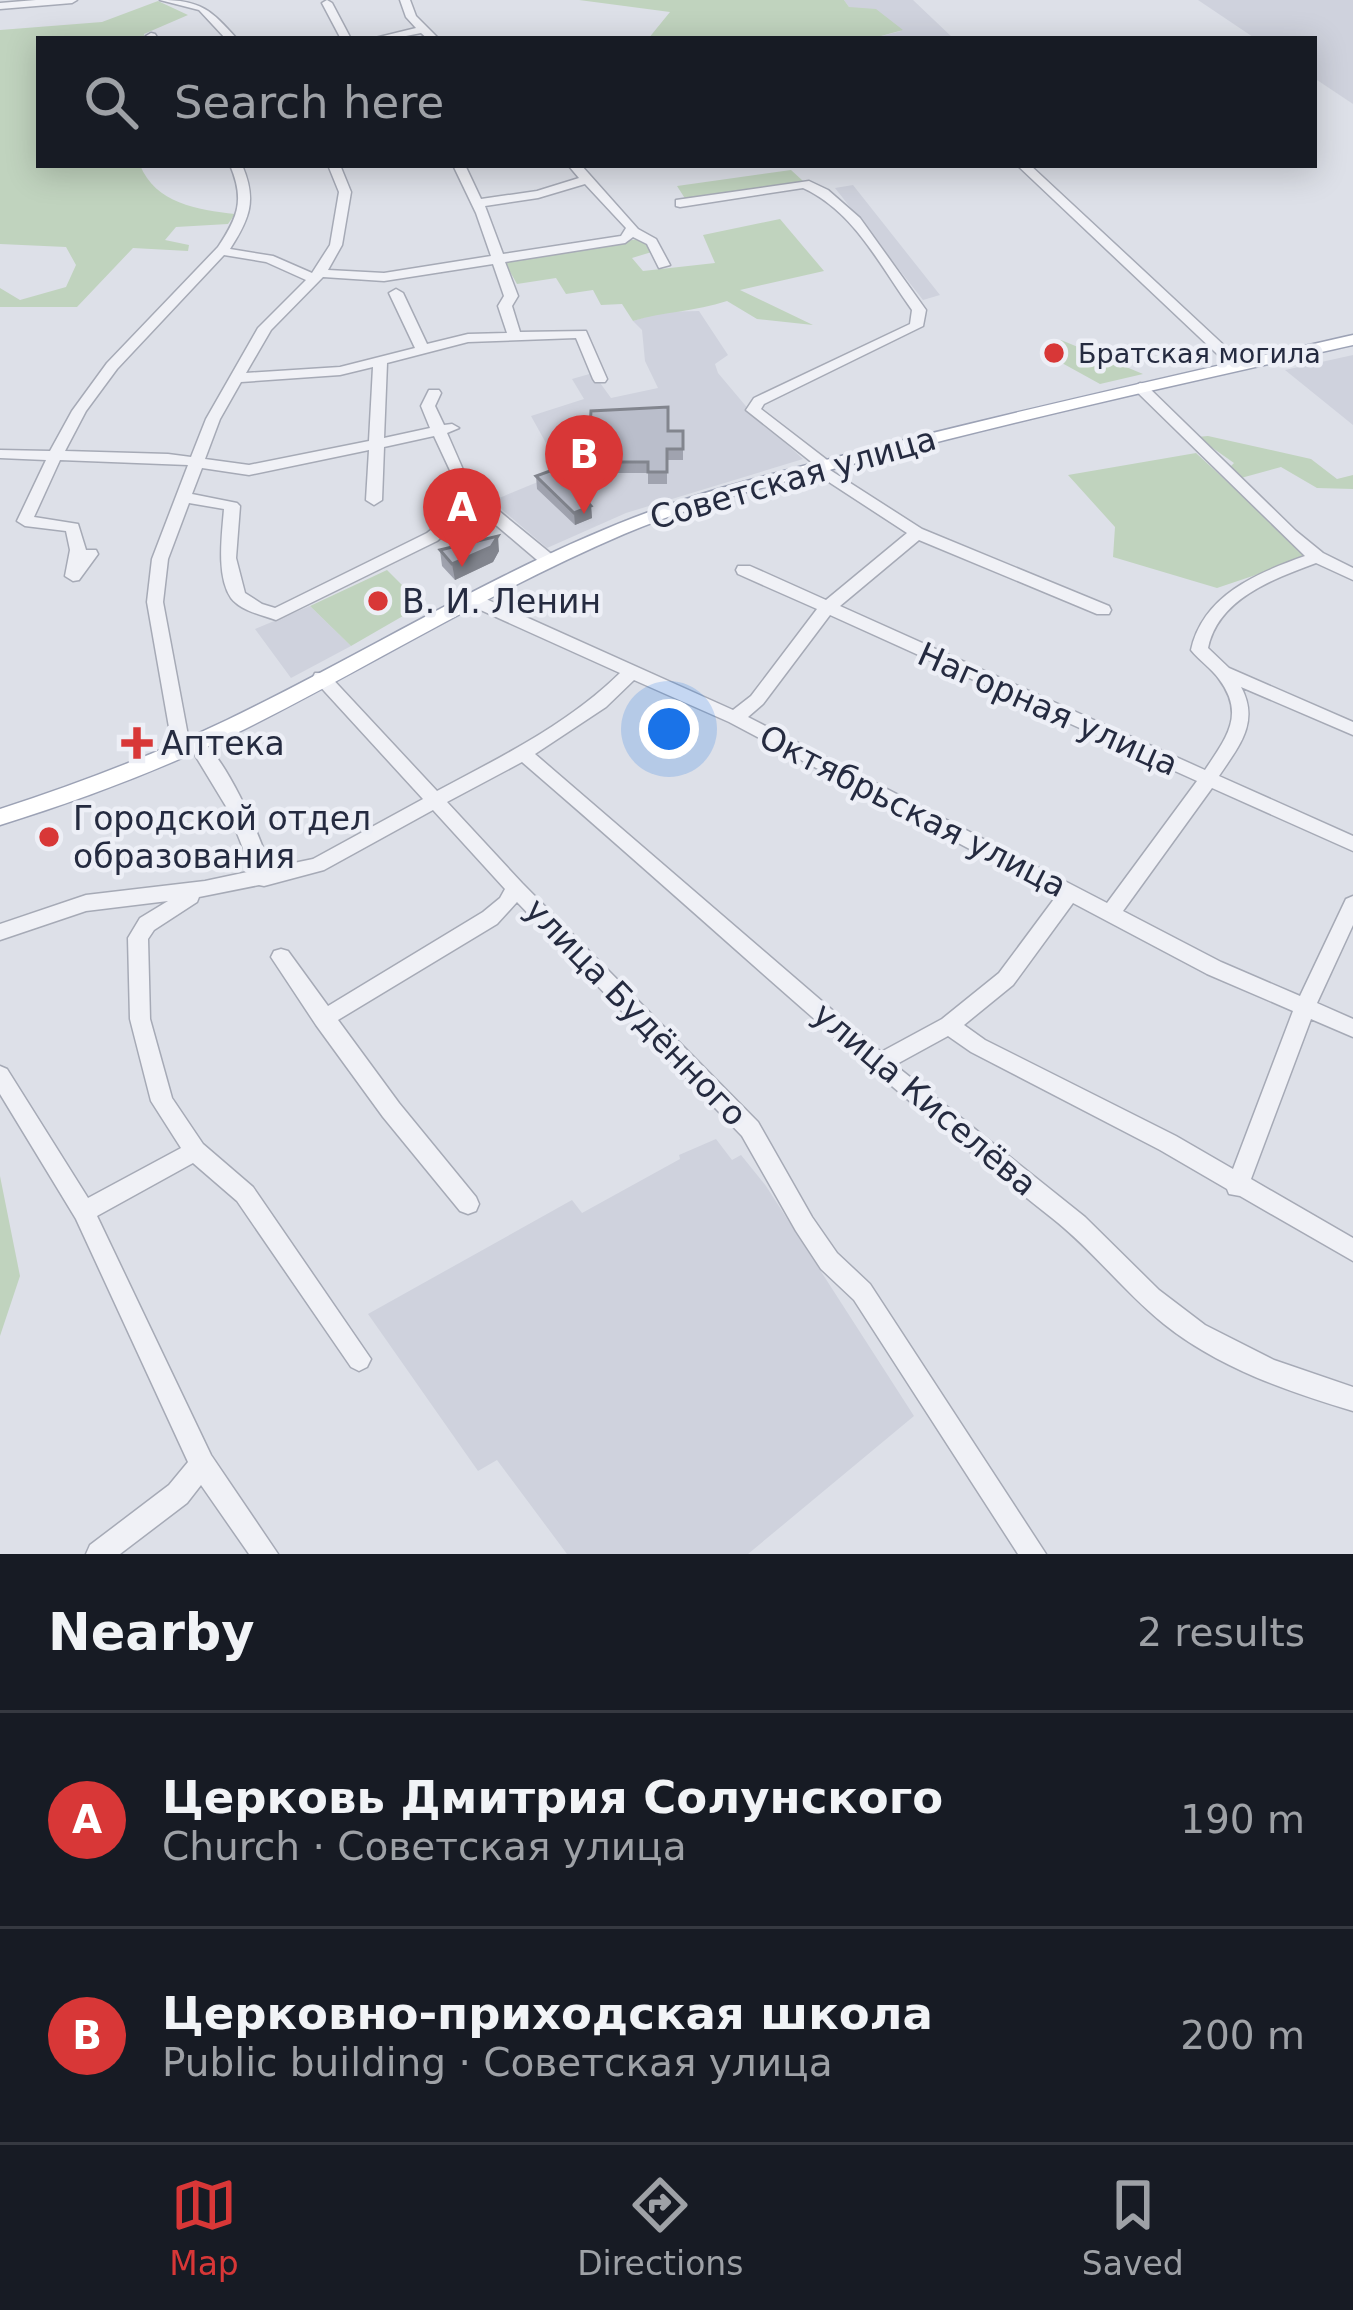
<!DOCTYPE html>
<meta charset="utf-8">
<style>
:root{--surface:#171b24;--page:#242831;--text:#f1f3f6;--muted:#9ea1a6;--line:#363941;--accent:#d83737}
body{margin:0;font-family:"DejaVu Sans",sans-serif;background:var(--page);color:var(--text)}
.you{position:absolute;left:669px;top:729px;width:42px;height:42px;margin:-30px;border:9px solid #fff;border-radius:50%;background:#1a73e8;box-shadow:0 0 0 18px #1a73e833}
.badge{display:grid;place-items:center;width:78px;height:78px;border-radius:50%;background:var(--accent);color:#fff;font-size:39px;font-weight:700}
.pin{position:absolute;translate:-50% -99px;filter:drop-shadow(0 3px 6px #0008)}
.pin::after{content:'';position:absolute;top:63px;width:42px;height:36px;background:inherit;clip-path:polygon(0 0,100% 0,50% 100%)}
.list{margin:0;padding:0;list-style:none}
h2{display:flex;justify-content:space-between;align-items:center;height:156px;margin:0;padding:0 48px;font-size:51px}
h2 small{font-size:39px;font-weight:400;color:var(--muted)}
.list li{display:grid;grid-template-columns:78px 1fr auto;gap:36px;align-items:center;box-sizing:border-box;height:216px;padding:0 48px;border-top:3px solid var(--line)}
.list b{display:block;font-size:45px;white-space:nowrap}
.list p{margin:0;font-size:39px;white-space:nowrap;color:var(--muted)}
.list em{font-size:39px;font-style:normal;color:var(--muted)}
.icon{flex:none;width:66px;height:66px;fill:none;stroke:currentColor;stroke-width:2;stroke-linecap:round;stroke-linejoin:round}
.map{position:relative;flex:none;width:1353px;height:1554px;overflow:hidden}
.search{position:absolute;background:var(--surface);box-shadow:0 6px 30px #0003;left:36px;right:36px;top:36px;height:132px;display:flex;align-items:center;gap:30px;box-sizing:border-box;padding:0 42px;border-radius:0px;color:var(--muted);font-size:45px}
.sheet{height:588px;background:var(--surface)}
nav{display:flex;justify-content:space-around;align-items:center;box-sizing:border-box;height:168px;border-top:3px solid var(--line);background:var(--surface);font-size:33px;color:var(--muted)}
nav a{display:grid;justify-items:center;gap:6px}
nav .on{color:var(--accent)}
.map>svg:first-child{display:block}
.built{fill:#cfd2dd}
.green{fill:#c0d3be}
.lines{fill:none;stroke-linecap:round;stroke-linejoin:round}
.minor-casing{stroke:#a6aab6;stroke-width:3}
.major-casing{stroke:#9ca2b5;stroke-width:3}
.minor{fill:#f0f1f6;fill-rule:evenodd}
.major{fill:#fff;fill-rule:evenodd}
.wall{fill:#a0a3af}
.shaded-wall{fill:#82858e}
.building{fill:#babecb;stroke:#82858e;stroke-width:3}
.poi-dot{fill:#d83737;stroke:#edeff6;stroke-width:4.5}
.labels{text-anchor:middle;dominant-baseline:central;stroke-width:9;stroke-linejoin:round;paint-order:stroke}
.far-poi-label{font-size:27px;fill:#252b40;stroke:#edeff6;text-anchor:start}
.street-label{font-size:33px;fill:#252b40;stroke:#edeff6}
.poi-label{font-size:33px;fill:#252b40;stroke:#edeff6;text-anchor:start}
</style>
<div class="map">
<svg width="1353" height="1554" viewBox="0 0 1353 1554">
<rect width="100%" height="100%" fill="#dde0e8"/>
<path class="built" d="M844 0H913L954 39H870L901 31 849 7Z
M1198 0H1353V104L1314 78V39H1256Z
M853 185 940 295 923 300 835 188Z
M699 311 728 355 715 364 718 373 750 411 803 459 626 513 547 548 492 501 562 472 531 416 584 399 572 379 593 373 611 398 658 388 645 361 642 330 633 321 661 312Z
M1353 355V425L1285 370Z
M310 606 351 646 291 678 255 629Z
M716 1139 732 1160 741 1155 766 1186 914 1416 748 1554H567L497 1460 478 1471 368 1314 572 1200 582 1213 680 1159 679 1155Z"/>
<path class="green" d="M579 0H844L849 7 876 9 903 30 870 39H648L670 12Z
M158 1 188 15 144 34 145 39H39V165H140C155 203 198 210 235 214L228 224 176 227 165 240 189 245 188 251 133 248 77 307H0V288L20 300 66 287 76 265 66 247 0 244V30L102 22Z
M791 170 803 181 686 200 677 186Z
M780 219 824 271 740 290 813 325 757 319 727 301C695 312 664 311 633 321L622 304 601 305 593 290 566 294 556 278 517 284 505 263 643 238 655 251 632 258 643 271 715 263 703 235Z
M1061 340 1143 374 1100 384 1042 352Z
M1208 436 1311 459 1337 479 1353 475V489L1317 488 1281 467 1241 478 1229 468 1234 463 1197 437Z
M1196 453 1309 557 1217 588 1113 557 1115 527 1068 475Z
M387 570 422 605 351 646 310 606Z
M0 1176 20 1276 0 1336Z"/>
<g class="lines">
<g class="minor-casing">
<path id="minor" d="M36 0H77L72 3 0 9V3Z
M160 0C201 0 211 10 237 39H226L199 10Z
M327 0 332 3 351 39H341L322 3Z
M400 0H410L416 16 439 39H428L421 33 391 39H371L416 28 406 17Z
M151 33 155 34 158 39H148L146 36Z
M230 165H242C257 200 250 218 230 249L273 256 312 273 330 245 339 192 328 165H340L351 192 342 245 328 270 384 273 491 256 476 213 453 165H465L481 199 537 191 579 178 568 165H581L638 229 656 239 670 265 659 268 647 244 633 237 625 243 505 262 518 296 512 306 520 332 586 331 607 379 605 382H595L593 379 576 338 468 342 387 363 384 438 430 428 421 406 429 390H439L441 393 435 406 444 425 452 424 459 428 447 433 471 488 555 557 557 561 555 565H543L471 504 459 522 437 541 276 620C262 615 241 611 231 598 216 576 222 535 224 509L189 503 168 559 163 602 189 741 197 737C224 753 260 835 270 868L313 859 423 799 315 681 313 677 315 673H327L437 791C501 757 568 724 620 673L465 603 463 599 465 595H477L733 710 751 696 817 609 738 574 736 570 738 566H750L826 600 907 533 812 471 810 468 814 464 746 410 754 398 910 324 912 310C880 266 855 212 803 188L680 207 676 206V200L809 181 828 190 860 218 926 310 923 326 764 404 761 409 831 463 833 466 830 470 922 529 1109 606 1111 610 1109 614H1097L919 540 840 606 1205 770C1226 738 1246 715 1219 679 1211 668 1199 660 1191 650 1203 595 1257 573 1305 556L1135 390 1133 387 1140 383 1145 384 1296 531 1323 553 1353 568V580L1316 563C1273 579 1218 599 1208 648L1229 668 1353 722V735L1241 687C1260 722 1239 746 1219 776L1353 836V851L1212 788 1123 911 1221 962 1300 996 1346 899 1353 896V925L1317 1003 1353 1019V1037L1311 1019 1251 1179 1353 1238V1261L1240 1196 1229 1194 1227 1189 1160 1150 971 1052 948 1036 895 1065 1085 1217 1159 1290 1205 1325 1274 1360 1353 1387V1411C1287 1391 1219 1368 1164 1324 1124 1292 1093 1250 1052 1218 869 1074 699 914 522 762L447 802 522 883 758 1122 812 1217 837 1253 870 1284 1046 1554H1018L854 1300 821 1269 796 1231 742 1136 517 902 497 924 338 1020 399 1103 476 1197 479 1204 476 1211 468 1214 460 1211 383 1117 316 1025 271 957 274 951 281 949 288 951 328 1006 483 912 500 898 505 889 433 810 324 870 264 886 259 885 199 897 197 902 154 930 148 939 150 1019 172 1098 203 1144 253 1187 371 1359 367 1367 359 1371 351 1367 237 1201 193 1163 97 1216 211 1455 278 1554H249L201 1485 187 1503 120 1554H86L90 1545 169 1485 188 1462 76 1219 0 1094V1066L7 1069 88 1198 181 1148 151 1101 130 1019 128 938 140 918 168 901 86 911 0 940V924L86 895 205 881 252 871 227 808 190 747 188 755 182 756 173 750 147 602 152 559 188 465 60 460 34 517 78 524 86 550H96L98 554 79 580 73 581 65 576 70 550 66 531 25 526 17 521 46 460 0 458V450L50 451 72 411 107 363 218 247C238 217 245 200 230 165ZM585 184 626 228 621 236 503 254 485 206 538 198ZM224 255 266 262 306 280 258 328 206 419 191 457 168 454 65 451 86 411 117 369ZM493 264 504 296 498 306 507 333 468 334 427 344 403 293 396 289 389 293 415 348 340 367 246 373 271 330 323 277 384 281ZM373 367 369 441 249 465 205 459 220 419 241 382 340 375ZM434 436 462 496 449 516 427 533 275 608 262 604 245 593 236 558 240 506 237 503 192 494 202 468 249 475 369 450 366 500 374 505 382 500 384 447ZM830 615 1197 781 1107 903 748 717 763 704ZM634 680 729 722 1057 895 999 973 942 1019 881 1052 535 754 606 707ZM1073 903 1207 974 1293 1011 1233 1169 1176 1136 985 1040 964 1025 1013 985Z
M1017 165H1030L1243 363V369H1233Z"/>
</g>
<g class="major-casing">
<path id="major" d="M1353 335V345C1194 381 1034 416 876 458 791 480 705 500 624 534 493 590 372 665 245 729 165 768 84 799 0 825V809C78 784 153 755 227 720 364 654 492 573 633 518 709 488 789 470 868 449 1029 408 1191 372 1353 335Z"/>
</g>
<use href="#minor" class="minor"/>
<use href="#major" class="major"/>
</g>
<path class="wall" d="M668 431H683V460H667V484H648V473H582V462L589 447Z
M536 476 591 506 592 518 575 525 537 489Z
M440 550 499 551 493 562 455 580 442 566Z"/>
<path class="shaded-wall" d="M591 506 592 518 575 525 574 513Z
M498 536 499 551 493 562 455 580 452 564Z"/>
<path class="building" d="M668 407V431H683V449H667V472H648V462H582L583 447H589L591 411Z
M558 468 591 506 574 513 536 476Z
M498 536 491 547 452 564 440 550Z"/>
<g class="poi-dot">
<circle cx="1054" cy="353" r="12"/>
<circle cx="378" cy="601" r="12"/>
<path d="M131 725h12v12h12v12h-12v12h-12v-12h-12v-12h12z"/>
<circle cx="49" cy="837" r="12"/>
</g>
<g class="labels">
<g class="far-poi-label">
<text x="1078" y="353">Братская могила</text>
</g>
<g class="street-label">
<text transform="translate(793 478) rotate(-16)">Советская улица</text>
<text transform="translate(1048 709) rotate(24)">Нагорная улица</text>
<text transform="translate(913 811) rotate(27)">Октябрьская улица</text>
<text transform="translate(636 1012) rotate(46)">улица Будённого</text>
<text transform="translate(925 1099) rotate(40)">улица Киселёва</text>
</g>
<g class="poi-label">
<text x="402" y="601">В. И. Ленин</text>
<text x="161" y="743">Аптека</text>
<text x="73" y="818">Городской отдел<tspan x="73" dy="38">образования</tspan></text>
</g>
</g>
</svg>
<div class="you"></div>
<div class="pin badge" style="left:462px;top:567px">A</div>
<div class="pin badge" style="left:584px;top:514px">B</div>
<div class="search"><svg class="icon" aria-label="search" viewBox="0 0 24 24"><circle cx="10" cy="10" r="6"/><path d="M15 15l6 6"/></svg>Search here</div>
</div>
<section class="sheet">
<h2>Nearby<small>2 results</small></h2>
<ul class="list">
<li><span class="badge">A</span><div><b>Церковь Дмитрия Солунского</b><p>Church · Советская улица</p></div><em>190 m</em></li>
<li><span class="badge">B</span><div><b>Церковно-приходская школа</b><p>Public building · Советская улица</p></div><em>200 m</em></li>
</ul>
</section>
<nav>
<a class="on"><svg class="icon" aria-label="map" viewBox="0 0 24 24"><path d="M3 6l6-2 6 2 6-2v14l-6 2-6-2-6 2zM9 4v14M15 6v14"/></svg>Map</a>
<a><svg class="icon" aria-label="directions" viewBox="0 0 24 24"><path d="M12 3l9 9-9 9-9-9zM9 14v-3h6M13 9l2 2-2 2"/></svg>Directions</a>
<a><svg class="icon" aria-label="saved" viewBox="0 0 24 24"><path d="M7 4h10v16l-5-4-5 4z"/></svg>Saved</a>
</nav>
